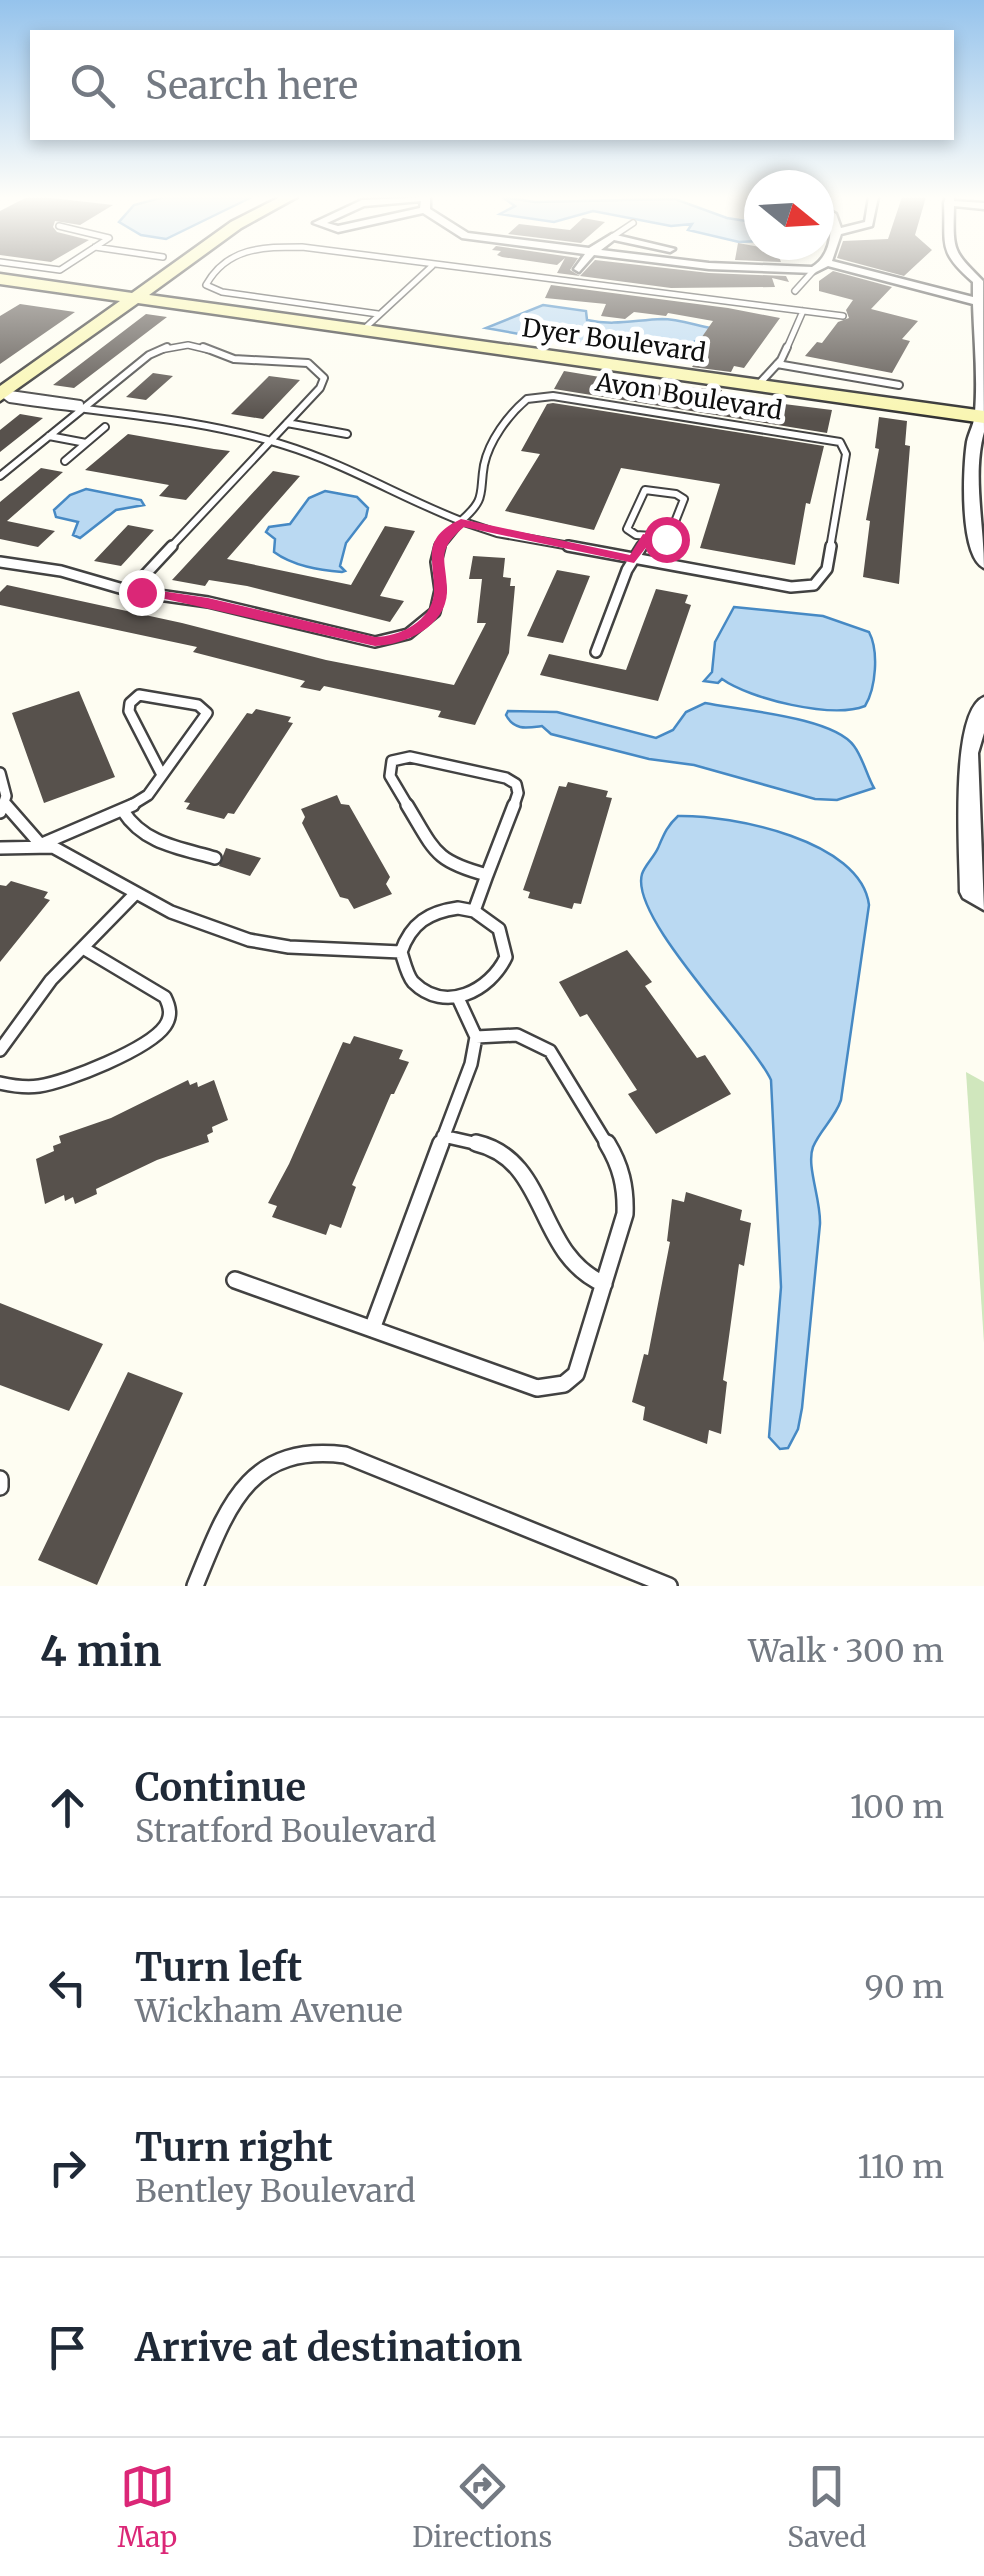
<!DOCTYPE html>
<meta charset="utf-8">
<style>
:root{--surface:#fff;--page:#f2f2f3;--text:#1f2937;--muted:#747a83;--line:#e0e1e3;--accent:#db2777}
body{margin:0;font-family:Merriweather,serif;background:var(--page);color:var(--text)}
.compass{position:absolute;left:744px;top:170px;width:90px;height:90px;border-radius:50%;background:var(--surface);box-shadow:0 5px 15px #0003;rotate:108deg}
.stop{position:absolute;width:30px;height:30px;margin:-22px;border:8px solid #db2777;border-radius:50%;background:#fff}
.stop.end{background:#db2777;border-color:#fff;box-shadow:0 2px 10px #0008}
.list{margin:0;padding:0;list-style:none}
h2{display:flex;justify-content:space-between;align-items:center;height:130px;margin:0;padding:0 40px;font-size:42px}
h2 small{font-size:32px;font-weight:400;color:var(--muted)}
.list li{display:grid;grid-template-columns:65px 1fr auto;gap:30px;align-items:center;box-sizing:border-box;height:180px;padding:0 40px;border-top:2px solid var(--line)}
.list b{display:block;font-size:38px;white-space:nowrap}
.list p{margin:0;font-size:32px;white-space:nowrap;color:var(--muted)}
.list em{font-size:32px;font-style:normal;color:var(--muted)}
.icon{flex:none;width:55px;height:55px;fill:none;stroke:currentColor;stroke-width:2;stroke-linecap:round;stroke-linejoin:round}
.map{position:relative;flex:none;width:984px;height:1586px;overflow:hidden}
.search{position:absolute;background:var(--surface);box-shadow:0 5px 15px #0003;left:30px;right:30px;top:30px;height:110px;display:flex;align-items:center;gap:25px;box-sizing:border-box;padding:0 35px;border-radius:0px;color:var(--muted);font-size:38px}
.sheet{height:850px;background:var(--surface)}
nav{display:flex;justify-content:space-around;align-items:center;box-sizing:border-box;height:140px;border-top:2px solid var(--line);background:var(--surface);font-size:28px;color:var(--muted)}
nav a{display:grid;justify-items:center;gap:5px}
nav .on{color:var(--accent)}
.map>svg:first-child{display:block}
.green{fill:#d0e7bd}
.water{fill:#bad9f2;stroke:#4689c4;stroke-width:2.5}
.building{fill:#57514c}
.lines{fill:none;stroke-linecap:round;stroke-linejoin:round}
.lane-far4-casing{stroke:#424242;stroke-width:8}
.lane-far3-casing{stroke:#424242;stroke-width:10}
.lane-far2-casing{stroke:#424242;stroke-width:14}
.lane-far1-casing{stroke:#424242;stroke-width:16}
.lane-casing{stroke:#424242;stroke-width:20}
.street-casing{stroke:#424242;stroke-width:5}
.secondary-casing{stroke:#313131;stroke-width:5}
.lane-far4{stroke:#fff;stroke-width:5}
.lane-far3{stroke:#fff;stroke-width:6}
.lane-far2{stroke:#fff;stroke-width:9}
.lane-far1{stroke:#fff;stroke-width:11}
.lane{stroke:#fff;stroke-width:15}
.street{fill:#fff;fill-rule:evenodd}
.secondary{fill:#f9f6b2;fill-rule:evenodd}
.route{fill:#db2777}
.labels{text-anchor:middle;dominant-baseline:central;stroke-width:10;stroke-linejoin:round;paint-order:stroke}
.far-street-label{font-size:25px;fill:#0f0f0f;stroke:#fff}
</style>
<div class="map">
<svg width="984" height="1586" viewBox="0 0 984 1586">
<rect width="100%" height="100%" fill="#fefdf2"/>
<path class="green" d="M966 1072 984 1082V1343Z"/>
<path class="water" d="M164 197H252L166 239 141 235 119 222 134 205Z
M502 197 535 202 675 199 727 218 759 223V241L739 242 688 230 692 224 671 226 593 211 554 222 500 214 515 206Z
M543 305 586 311 587 320C614 326 635 320 662 319 677 319 695 325 711 328L714 339 696 341 665 356 605 343 564 342 486 328Z
M86 489 141 500 144 505 116 510 80 538 73 535 78 522 56 517 54 510 70 495Z
M325 491 357 497 368 508 366 517 346 543 340 566 345 571 342 572C319 570 293 566 274 552L275 539 266 532 269 527 290 524 309 498Z
M734 607 823 616 869 632C879 651 876 688 865 706 832 719 750 699 722 679L718 683 704 681 712 672 715 642Z
M705 703C739 710 834 717 854 746 863 758 867 776 874 788L837 800 815 799 694 765 649 759 551 734 542 726C527 728 514 731 506 715L508 711 557 712 656 738 673 730 686 712Z
M678 816C732 815 861 840 869 905L841 1100C835 1118 820 1130 813 1147 806 1166 821 1199 820 1224L802 1408 798 1429 788 1448 780 1449 769 1437 781 1287 771 1080C750 1036 629 918 642 874 645 865 654 857 658 848 664 834 667 826 678 816Z"/>
<path class="building" d="M27 197H43L113 205 80 225 55 221 53 227 57 232 89 240 51 262 0 255V211Z
M902 197H926L915 235 932 250 904 276 837 258 843 241 888 239Z
M583 218 605 222 581 243 508 234 519 224 570 230Z
M738 243 776 250 781 262 735 260Z
M496 246 578 258 570 270 580 276 595 260 709 273 786 276 789 282 772 278 775 287 671 288 557 273 565 258 557 265 502 257 497 255 501 251 492 250Z
M833 271 892 287 871 309 918 321 902 339 910 341 892 373 805 356 817 342 822 343 838 322 849 318 846 310 853 300 819 291V281Z
M551 285 728 308 780 318 744 368 734 366 731 372 692 367 698 359 688 357 713 321 668 313 666 316 634 312 625 319 601 316 606 304 545 298Z
M20 304 75 312 0 364V316Z
M146 314 167 317 74 388 53 385Z
M564 371 636 383 722 390 719 396 832 410 827 433 554 389Z
M153 373 173 376 146 400 126 397Z
M269 376 300 380 263 419 231 414Z
M553 403 824 446 810 504 806 503 795 565 700 548 720 484 621 468 594 530 505 511 540 454 521 451 547 404Z
M20 414 43 418 0 452V430Z
M879 417 907 421 905 445 910 446 899 584 863 577 870 521 866 520 879 449 875 448Z
M128 434 214 449 230 451 186 500 159 496 169 485 85 470Z
M41 468 63 472 7 521 55 531 38 547 0 539V502Z
M273 471 300 476 227 559 351 585 385 526 415 531 380 596 404 601 390 622 247 586 209 580 205 586 172 580Z
M128 525 154 530 121 566 94 561Z
M473 556 505 558 503 577 511 578 510 586H515L509 653 475 725 438 717 441 711 324 686 320 691 300 687 305 681 193 652 197 647 0 605V592L7 585 182 623 326 660 454 685 486 623H477L482 579H469Z
M557 570 590 576 563 643 527 636Z
M656 589 688 595 685 603 691 605 658 701 540 675 549 654 626 670Z
M79 691 115 777 44 803 12 713Z
M256 709 291 717 288 722 293 723 234 814 228 813 224 819 186 809 190 803 184 802 247 713 252 714Z
M568 782 608 791 606 797 612 798 581 904 574 903 572 909 528 898 530 892 523 890 559 786 566 787Z
M337 795 341 804 349 805 390 877 386 884 392 894 354 909 348 899 340 897 302 823 305 817 301 809Z
M226 848 261 858 250 876 219 866Z
M11 881 48 892 44 898 50 900 0 962V885L6 886Z
M627 950 652 982 645 986 697 1058 705 1055 731 1094 656 1134 628 1094 637 1090 587 1014 580 1017 559 982Z
M354 1036 403 1050 399 1059 409 1062 394 1094H391L352 1185 356 1187 341 1228 330 1224 326 1235 272 1217 277 1206 268 1203 289 1164 343 1042 350 1044Z
M188 1080 190 1085 197 1082 198 1087 214 1080 228 1120 212 1127 213 1132 207 1135 209 1142 157 1160 96 1189 97 1194 75 1204 73 1197 65 1201 64 1195 45 1204 36 1159 54 1151 53 1146 61 1143 59 1136 111 1118Z
M686 1192 742 1210 740 1220 751 1223 744 1266 739 1264 723 1380 727 1382 721 1434 709 1430 707 1444 643 1420 645 1407 632 1402 644 1354 648 1355 670 1242 667 1241 672 1199 684 1202Z
M0 1303 103 1344 69 1411 0 1385Z
M128 1372 183 1393 97 1585 38 1560Z"/>
<g class="lines">
<g class="lane-far4-casing">
<path id="lane-far4" d="M749 197 759 201
M819 217 834 220
M612 237 633 223
M95 247 163 257
M0 262 60 270 109 238 59 226
M795 291 814 270
M378 314 222 292 206 285C227 247 263 247 302 247L843 316
M364 329 432 266
M160 350 188 345 209 350
M786 350 803 311"/>
</g>
<g class="lane-far3-casing">
<path id="lane-far3" d="M777 364 899 385
M757 386 781 360 787 347
M2 393 10 399C101 413 196 417 284 445 346 464 402 498 461 521
M3 393 80 404
M287 423 347 434
M49 436 86 443
M65 461 105 427
M0 476 149 355 167 347
M645 490 676 494 684 499 669 537 636 535 627 529Z
M461 521 497 533 581 548
M461 521C487 498 479 494 484 465 489 441 508 415 527 399L553 396 840 442 846 454 830 548
M170 548 320 388 324 378 308 363 234 359 203 347
M439 548 461 521
M640 548 647 537"/>
</g>
<g class="lane-far2-casing">
<path id="lane-far2" d="M568 546 791 587 814 585 827 569 831 546
M0 562 61 571 130 591 208 602 375 642 408 634 435 612 440 590 436 562 440 546
M130 591 172 546
M596 652 627 570 642 546
M0 773 6 796 2 808
M5 804 8 808
M127 808 148 795 207 713 198 705 139 695 130 703 129 711 162 775
M409 808 390 776 392 761 410 757 506 778 516 784 518 793 513 808"/>
</g>
<g class="lane-far1-casing">
<path id="lane-far1" d="M6 805 41 845
M407 805C435 851 434 861 487 875
M123 811C144 844 180 848 215 858
M0 812 3 805
M42 844 133 805
M0 848 53 847 171 912 249 940 289 947 401 952
M487 875 514 805
M458 908 474 911 499 929 506 957C490 991 445 1014 413 982 407 975 404 961 401 952 411 923 429 912 458 908Z
M474 911 487 875
M476 1037 517 1035 550 1051 608 1146
M0 1050 51 980 136 893
M0 1083C13 1086 25 1088 39 1086 67 1082 149 1049 165 1026 172 1016 170 1007 165 997L83 948
M443 1136 487 1146
M440 1146 471 1064 476 1037 458 998"/>
</g>
<g class="lane-casing">
<path id="lane" d="M476 1143C550 1160 535 1254 604 1284
M235 1280 537 1388 564 1384 576 1374 625 1214C626 1187 621 1166 607 1143
M372 1329 441 1143
M0 1479V1487
M195 1586C227 1508 247 1443 345 1455L669 1586"/>
</g>
<g class="street-casing">
<path id="street" d="M430 197V209L468 233 589 248 612 234 675 249 670 252 614 240 601 250 709 263 812 267C829 257 833 235 829 217L819 211V204L836 214 841 228 865 222 869 197H878L872 226 841 234 832 261 973 297V282C937 251 946 245 944 203L946 197H954V201L984 203V209L954 206C953 251 952 250 983 281L984 432C972 475 984 524 984 568 959 556 963 467 967 442 969 432 975 423 975 412 978 377 974 339 973 304L828 266 814 273 709 269 594 255 579 272 574 269 585 254 462 238 423 213 338 232 313 223 362 200ZM421 201 420 208 338 226 327 223 364 206Z
M984 697V733L978 753 984 910 963 898 960 892C960 856 949 711 984 697Z"/>
</g>
<g class="secondary-casing">
<path id="secondary" d="M280 197H297L241 228 149 295 984 411V423L138 303 0 401V386L120 301 0 284V274L132 293 231 222Z"/>
</g>
<use href="#lane-far4" class="lane-far4"/>
<use href="#lane-far3" class="lane-far3"/>
<use href="#lane-far2" class="lane-far2"/>
<use href="#lane-far1" class="lane-far1"/>
<use href="#lane" class="lane"/>
<use href="#street" class="street"/>
<use href="#secondary" class="secondary"/>
</g>
<linearGradient id="sky" x2="0" y2="1"><stop stop-color="#95c3ec"/><stop offset="0.47" stop-color="#fffef9"/><stop offset="1" stop-color="#fffef9" stop-opacity="0"/></linearGradient>
<rect width="984" height="419" fill="url(#sky)"/>
<path class="route" d="M461 519 630 555 643 534 673 539 666 542 651 541 634 563 464 527C434 552 447 560 447 592 446 627 404 645 375 646L134 592 141 588 208 598 375 637C399 637 432 621 434 593 435 560 419 539 461 519Z"/>
<g class="labels">
<g class="far-street-label">
<text transform="translate(614 340) rotate(8)">Dyer Boulevard</text>
<text transform="translate(689 396) rotate(9)">Avon Boulevard</text>
</g>
</g>
</svg>
<svg class="compass" viewBox="-18 -18 36 36"><path d="M0-13l5 13h-10z" fill="#e53935"/><path d="M0 13l5-13h-10z" fill="#747a83"/></svg>
<div class="stop" style="left:666px;top:539px"></div>
<div class="stop end" style="left:141px;top:592px"></div>
<div class="search"><svg class="icon" aria-label="search" viewBox="0 0 24 24"><circle cx="10" cy="10" r="6"/><path d="M15 15l6 6"/></svg>Search here</div>
</div>
<section class="sheet">
<h2>4 min<small>Walk · 300 m</small></h2>
<ul class="list">
<li><svg class="icon" aria-label="ahead" viewBox="0 0 24 24"><path d="M12 20V5M6 11l6-6 6 6"/></svg><div><b>Continue</b><p>Stratford Boulevard</p></div><em>100 m</em></li>
<li><svg class="icon" aria-label="left" viewBox="0 0 24 24"><path d="M17 20v-9H6M10 6l-5 5 5 5"/></svg><div><b>Turn left</b><p>Wickham Avenue</p></div><em>90 m</em></li>
<li><svg class="icon" aria-label="right" viewBox="0 0 24 24"><path d="M7 20v-9h11M14 6l5 5-5 5"/></svg><div><b>Turn right</b><p>Bentley Boulevard</p></div><em>110 m</em></li>
<li><svg class="icon" aria-label="arrive" viewBox="0 0 24 24"><path d="M6 21V4h12l-3 4 3 4H6"/></svg><div><b>Arrive at destination</b></div></li>
</ul>
</section>
<nav>
<a class="on"><svg class="icon" aria-label="map" viewBox="0 0 24 24"><path d="M3 6l6-2 6 2 6-2v14l-6 2-6-2-6 2zM9 4v14M15 6v14"/></svg>Map</a>
<a><svg class="icon" aria-label="directions" viewBox="0 0 24 24"><path d="M12 3l9 9-9 9-9-9zM9 14v-3h6M13 9l2 2-2 2"/></svg>Directions</a>
<a><svg class="icon" aria-label="saved" viewBox="0 0 24 24"><path d="M7 4h10v16l-5-4-5 4z"/></svg>Saved</a>
</nav>
